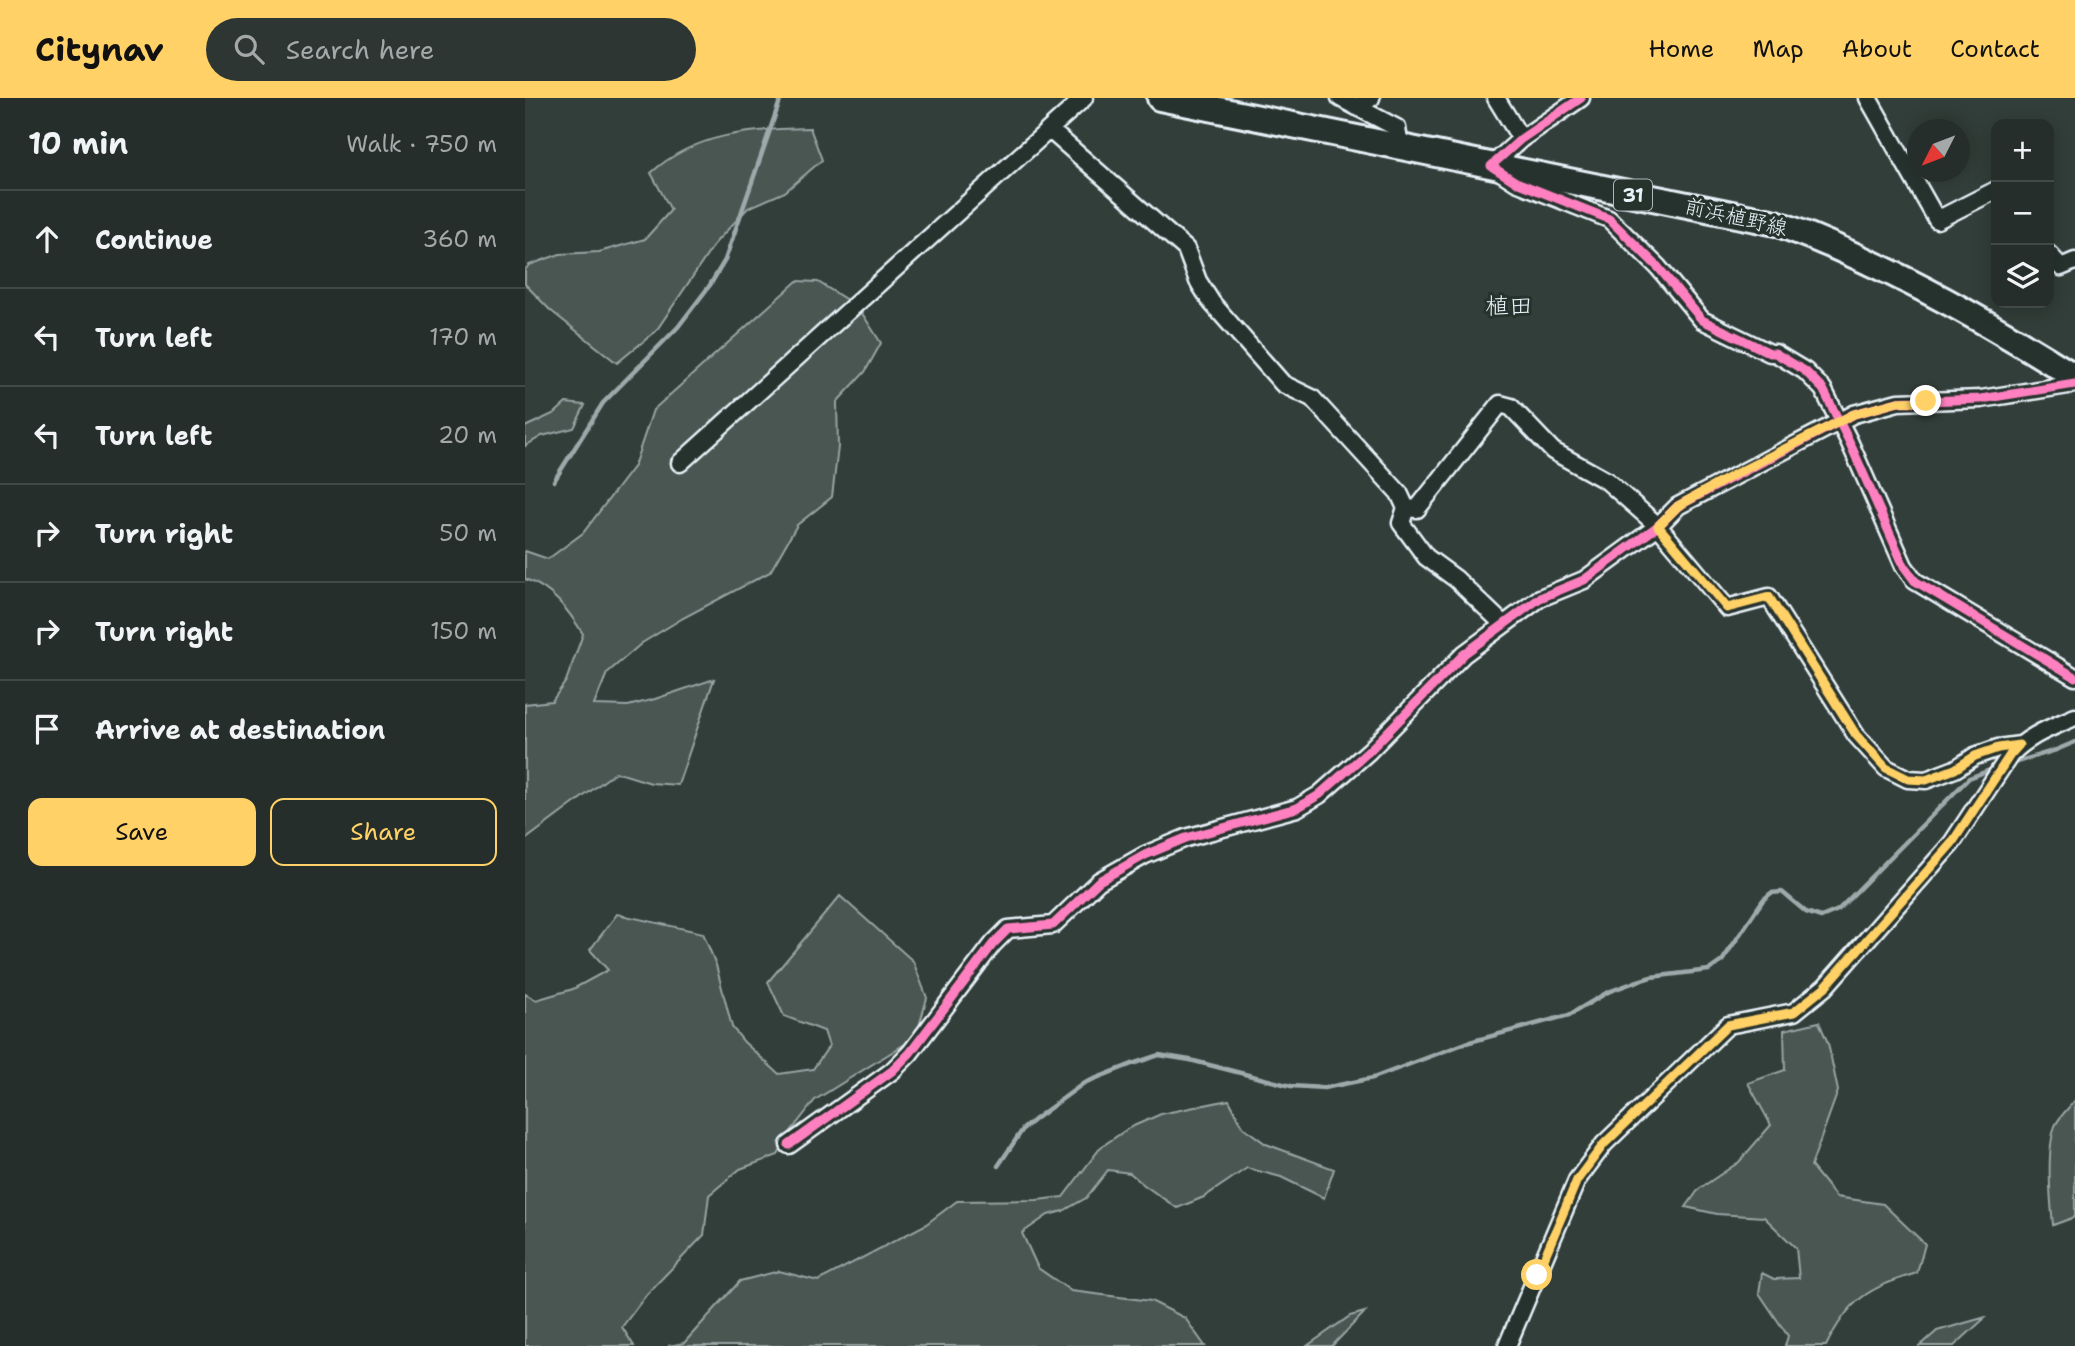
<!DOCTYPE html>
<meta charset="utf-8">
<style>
:root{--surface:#262e2b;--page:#2e3633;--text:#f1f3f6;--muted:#a4a8a9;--line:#424a47;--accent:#ffd166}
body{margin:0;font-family:"Shantell Sans","Klee One",sans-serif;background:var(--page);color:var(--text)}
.controls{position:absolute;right:21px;top:21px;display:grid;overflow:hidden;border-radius:14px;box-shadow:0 4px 18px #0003}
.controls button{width:63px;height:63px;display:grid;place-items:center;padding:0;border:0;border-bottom:2px solid var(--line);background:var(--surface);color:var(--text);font:35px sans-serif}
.compass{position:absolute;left:1382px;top:21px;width:63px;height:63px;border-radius:50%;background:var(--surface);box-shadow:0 4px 18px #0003;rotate:228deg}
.stop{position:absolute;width:21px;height:21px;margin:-16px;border:5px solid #ffd166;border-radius:50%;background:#fff}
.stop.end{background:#ffd166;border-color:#fff;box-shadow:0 2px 7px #0008}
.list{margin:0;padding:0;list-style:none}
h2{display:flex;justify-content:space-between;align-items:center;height:91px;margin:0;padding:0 28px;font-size:30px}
h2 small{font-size:23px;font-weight:400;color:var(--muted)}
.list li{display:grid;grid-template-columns:46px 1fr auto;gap:21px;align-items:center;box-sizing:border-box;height:98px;padding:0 28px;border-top:2px solid var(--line)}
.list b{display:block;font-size:26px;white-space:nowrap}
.list em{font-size:23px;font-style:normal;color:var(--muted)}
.actions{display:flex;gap:14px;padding:21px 28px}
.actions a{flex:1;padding:16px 0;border:2px solid var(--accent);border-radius:14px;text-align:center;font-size:24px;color:var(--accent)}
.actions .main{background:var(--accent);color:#111}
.icon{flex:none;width:38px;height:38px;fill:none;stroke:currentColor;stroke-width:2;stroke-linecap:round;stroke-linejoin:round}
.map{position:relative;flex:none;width:1550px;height:1248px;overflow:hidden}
header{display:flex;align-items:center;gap:42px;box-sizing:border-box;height:98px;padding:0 35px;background:var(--accent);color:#111}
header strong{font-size:33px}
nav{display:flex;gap:38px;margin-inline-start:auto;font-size:24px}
.search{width:490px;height:63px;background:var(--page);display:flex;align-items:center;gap:18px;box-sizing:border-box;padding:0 24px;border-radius:38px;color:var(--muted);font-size:26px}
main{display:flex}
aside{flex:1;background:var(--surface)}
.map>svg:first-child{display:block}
.green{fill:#495651;stroke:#98a4a4;stroke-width:2}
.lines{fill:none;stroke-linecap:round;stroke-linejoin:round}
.stream{stroke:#9ea9ab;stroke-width:4.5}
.minor-casing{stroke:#e8f1f8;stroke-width:21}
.primary-casing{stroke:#e8f1f8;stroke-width:30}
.minor{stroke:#26332d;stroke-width:16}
.primary{stroke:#26332d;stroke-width:24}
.cycleway-casing{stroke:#26332d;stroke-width:13}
.cycleway{stroke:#ff80c0;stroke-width:9}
.route{stroke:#ffd166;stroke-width:9}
.labels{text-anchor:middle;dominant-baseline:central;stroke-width:6;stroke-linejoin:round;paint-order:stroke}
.shield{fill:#26332d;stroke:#aeb8bb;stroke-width:2}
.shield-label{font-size:19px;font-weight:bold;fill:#e8f1f8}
.street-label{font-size:21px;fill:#e8f1f8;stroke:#26332d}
.quarter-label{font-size:24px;fill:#e8f1f8;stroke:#26332d}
</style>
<header>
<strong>Citynav</strong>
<div class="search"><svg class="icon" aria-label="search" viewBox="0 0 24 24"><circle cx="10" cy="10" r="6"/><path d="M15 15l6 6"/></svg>Search here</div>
<nav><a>Home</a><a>Map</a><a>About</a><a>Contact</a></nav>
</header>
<main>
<aside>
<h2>10 min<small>Walk · 750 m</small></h2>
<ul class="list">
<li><svg class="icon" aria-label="ahead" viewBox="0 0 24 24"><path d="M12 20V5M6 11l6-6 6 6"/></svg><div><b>Continue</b></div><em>360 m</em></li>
<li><svg class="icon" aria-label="left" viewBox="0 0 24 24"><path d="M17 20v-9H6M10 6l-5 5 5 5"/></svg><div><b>Turn left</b></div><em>170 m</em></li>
<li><svg class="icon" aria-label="left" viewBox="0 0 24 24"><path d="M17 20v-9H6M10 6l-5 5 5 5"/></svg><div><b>Turn left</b></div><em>20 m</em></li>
<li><svg class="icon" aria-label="right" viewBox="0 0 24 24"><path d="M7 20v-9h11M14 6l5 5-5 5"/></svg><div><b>Turn right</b></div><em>50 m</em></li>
<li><svg class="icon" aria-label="right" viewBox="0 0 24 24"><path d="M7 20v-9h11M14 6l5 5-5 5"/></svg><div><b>Turn right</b></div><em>150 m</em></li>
<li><svg class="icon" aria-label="arrive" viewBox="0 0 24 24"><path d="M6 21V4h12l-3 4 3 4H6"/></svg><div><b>Arrive at destination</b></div></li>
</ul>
<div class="actions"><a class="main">Save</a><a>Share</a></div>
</aside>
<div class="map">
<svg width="1550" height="1248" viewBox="0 0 1550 1248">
<rect width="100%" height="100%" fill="#323e39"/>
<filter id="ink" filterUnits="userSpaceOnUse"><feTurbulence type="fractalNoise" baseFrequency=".0143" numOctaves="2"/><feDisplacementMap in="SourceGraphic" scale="14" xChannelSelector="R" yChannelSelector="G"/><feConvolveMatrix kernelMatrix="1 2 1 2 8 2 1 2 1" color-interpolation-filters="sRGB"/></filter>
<g filter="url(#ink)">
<path class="green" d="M285 30 297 62 260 94 223 110 191 144 131 233 92 265 25 212 0 186V172L4 167 35 156 74 154 120 141 146 112 126 75C169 35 229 31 285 30Z
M272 183 293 184 333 209 356 245 340 274 312 304 313 349 307 399 272 427 245 474 158 520 117 545 82 575 69 607 103 608 130 601 189 581 153 687 126 685 91 674 0 742V606L27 603 41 583 58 536C44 513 27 490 0 481V453L23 461 58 435 109 368 128 312Z
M41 305 60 307 49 330 17 338 0 348V329L30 315Z
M315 798 388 863 402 900 391 939 290 1002 267 1032 253 1057 215 1071 184 1097 179 1137 122 1196 97 1229 109 1248H0V896L11 902 48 891 83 872 65 852 92 816 178 835 191 867 207 929 219 944 254 976 288 971 304 948 299 933 259 918 243 884Z
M1294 924 1303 945 1313 993 1286 1068 1311 1099 1358 1106 1400 1146 1392 1175C1343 1190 1324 1201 1301 1248H1260L1263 1238 1234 1195 1237 1175 1249 1181 1274 1180 1271 1150 1239 1119 1192 1116 1161 1109 1174 1091 1214 1064 1246 1027 1223 985 1260 972 1259 932Z
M704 1002 718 1029 741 1046 809 1071 799 1100 756 1079 722 1070 679 1099 652 1110 619 1087 605 1075 583 1072 561 1100 538 1113 523 1117 497 1135 513 1170 546 1193 626 1203 660 1220 680 1248H143L159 1245 215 1183 254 1173 293 1183 400 1127 432 1103 512 1102 538 1099 576 1049 604 1030 636 1016Z
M1550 1002V1119L1528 1127C1525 1099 1521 1054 1530 1028 1534 1019 1544 1010 1550 1002Z
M840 1214 807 1248H782L825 1218Z
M1461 1219 1429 1248H1395L1412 1233Z"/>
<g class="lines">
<path class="stream" d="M29 383 78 305 153 229 185 187 200 162 256 0
M1485 666 1531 652 1550 644
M473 1068 498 1031 510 1021 559 985 607 966 634 957 665 962 766 988 799 990 848 980 941 945 1044 917 1083 894 1110 884 1126 879 1184 872 1197 863 1238 802 1246 795 1257 794 1281 814 1296 819 1313 812 1444 680 1470 670"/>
<g class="minor-casing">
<path id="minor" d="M815 0 832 9
M846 0 832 9 872 30 875 49
M971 0 996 41
M1056 0 996 41 966 68 991 84 1084 121 1133 169 1177 222 1245 255H1250L1280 273 1298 291 1324 343 1379 468 1390 483 1550 579
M1343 0 1412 122 1471 92
M525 32 661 151 673 183 687 205 758 286 787 300 874 395 881 410 876 425 901 459 931 481 978 526
M1524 156 1536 169 1550 163
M155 365 559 0
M881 410 892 411 975 306 986 309 1028 353 1082 383 1133 428 1202 510 1244 499 1331 637 1361 670 1383 681 1401 682 1430 671 1450 658 1473 650 1495 647
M264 1047 367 973 385 955 468 846 483 831 528 827 574 783 620 757 661 740 772 710 794 697 844 653 939 556 1015 500 1059 482 1133 428 1153 408 1329 316 1373 304 1456 301 1550 286
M982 1248 1052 1082 1079 1046 1203 927 1269 914 1300 889 1427 745 1485 657C1504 637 1525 630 1550 619"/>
</g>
<g class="primary-casing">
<path id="primary" d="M635 0 1251 125C1356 164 1456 219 1550 279"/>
</g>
<use href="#minor" class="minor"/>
<use href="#primary" class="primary"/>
<g class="cycleway-casing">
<path id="cycleway" d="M1056 0 996 41 966 68 991 84 1084 121 1133 169 1177 222 1245 255H1250L1280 273 1298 291 1324 343 1379 468 1390 483 1550 579
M264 1047 367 973 385 955 468 846 483 831 528 827 574 783 620 757 661 740 772 710 794 697 844 653 939 556 1015 500 1059 482 1133 428 1153 408 1329 316 1373 304 1456 301 1550 286"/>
</g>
<use href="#cycleway" class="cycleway"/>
</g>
</g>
<g class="lines" filter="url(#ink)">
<path class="route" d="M1012 1177 1052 1082 1079 1046 1203 927 1269 914 1300 889 1427 745 1485 657 1494 647 1473 650 1450 658 1430 671 1401 682 1383 681 1361 670 1331 637 1244 499 1202 510 1133 428 1153 408 1212 375 1329 316 1373 304 1401 303"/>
</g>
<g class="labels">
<rect class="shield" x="1089" y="81.5" width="38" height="31" rx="5"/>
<g class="shield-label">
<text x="1108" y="97">31</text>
</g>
<g class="street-label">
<text transform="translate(1211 119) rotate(13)">前浜植野線</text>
</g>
<g class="quarter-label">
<text x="984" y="208">植田</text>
</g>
</g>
</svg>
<div class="controls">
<button>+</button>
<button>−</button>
<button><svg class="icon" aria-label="layers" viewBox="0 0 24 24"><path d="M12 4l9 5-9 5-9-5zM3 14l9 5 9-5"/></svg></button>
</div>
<svg class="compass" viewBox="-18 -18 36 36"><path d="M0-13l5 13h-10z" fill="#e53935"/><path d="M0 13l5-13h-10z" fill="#a4a8a9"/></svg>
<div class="stop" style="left:1012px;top:1177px"></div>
<div class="stop end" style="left:1401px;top:303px"></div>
</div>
</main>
